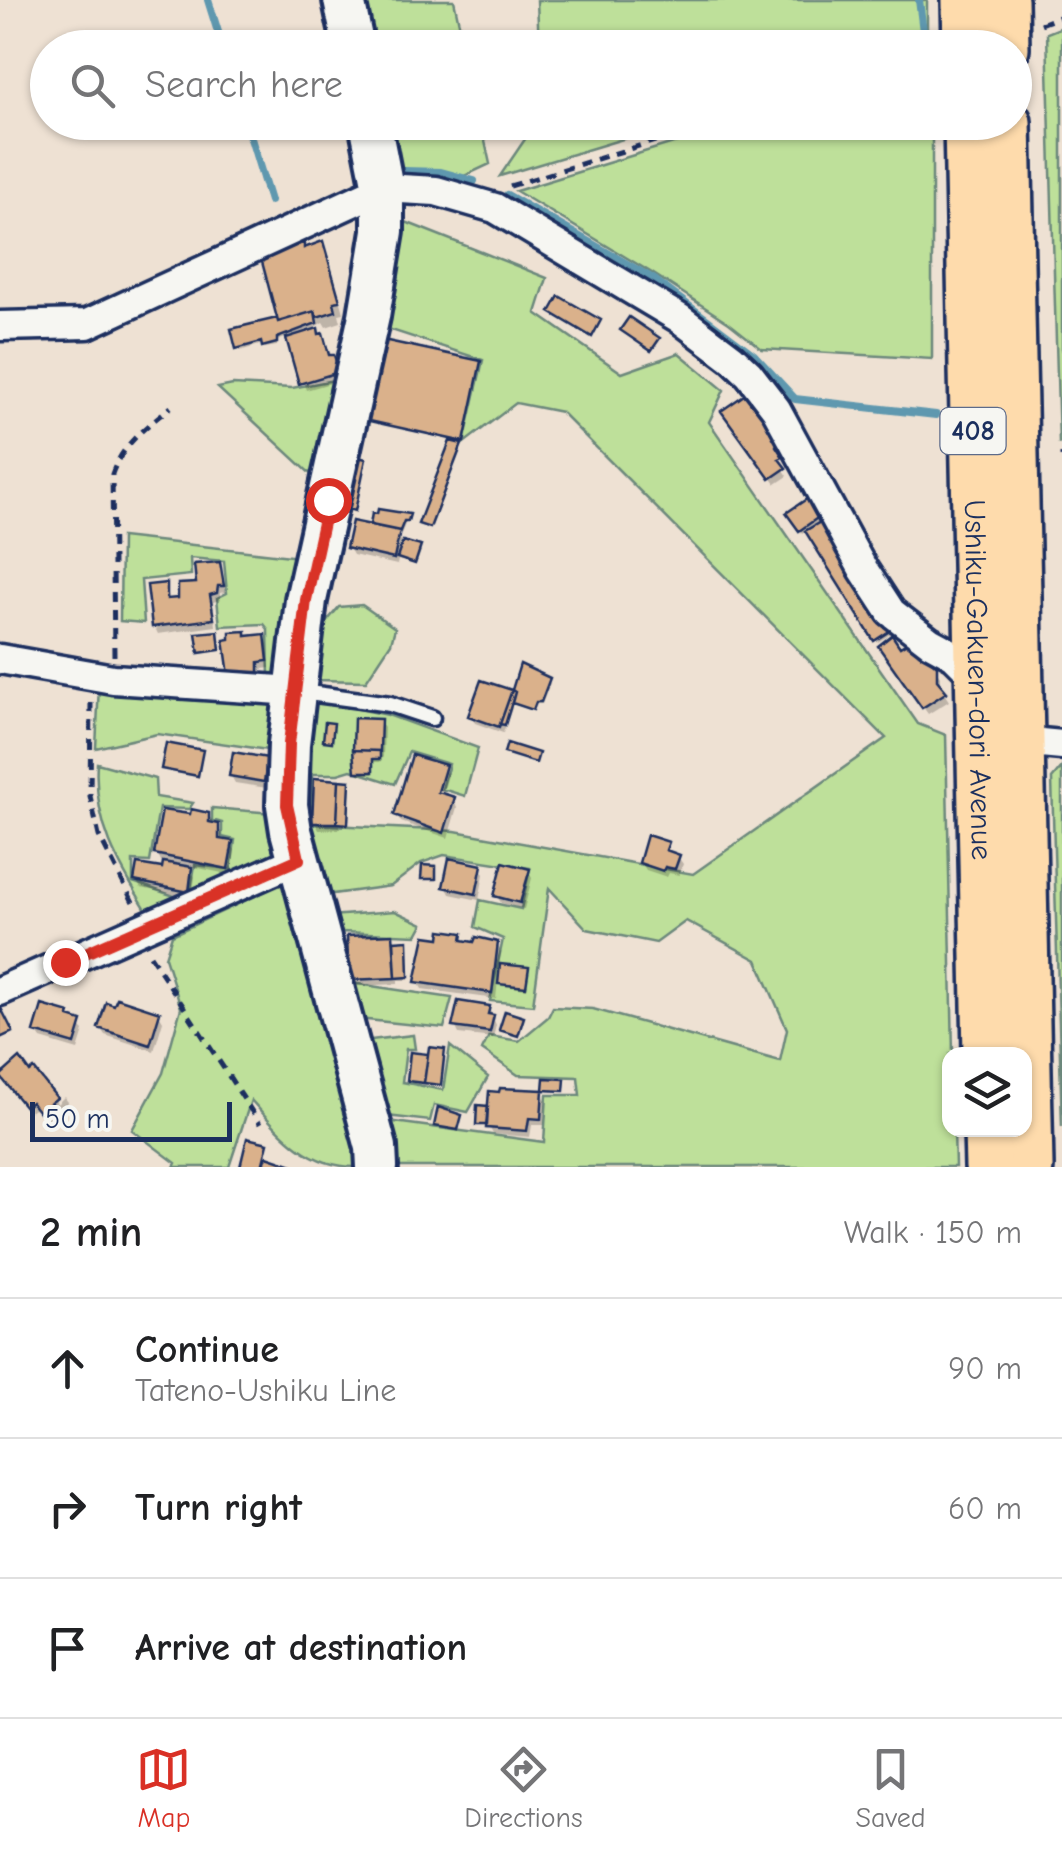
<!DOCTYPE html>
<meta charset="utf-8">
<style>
:root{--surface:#fff;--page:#f6f6f6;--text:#202124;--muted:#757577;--line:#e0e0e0;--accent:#d93025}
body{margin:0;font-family:"Comic Neue",sans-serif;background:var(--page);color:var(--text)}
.controls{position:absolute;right:30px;bottom:30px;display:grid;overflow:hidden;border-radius:20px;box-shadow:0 2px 8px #0004}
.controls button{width:90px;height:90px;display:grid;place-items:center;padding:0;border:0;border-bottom:2px solid var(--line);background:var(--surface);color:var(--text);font:50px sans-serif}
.scale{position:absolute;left:30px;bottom:25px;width:202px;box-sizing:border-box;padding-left:10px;border:5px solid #1b2f5e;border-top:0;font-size:28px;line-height:35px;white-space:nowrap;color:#1b2f5e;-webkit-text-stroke:8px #f6f6f2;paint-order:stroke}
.stop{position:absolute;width:30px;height:30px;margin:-22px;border:8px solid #d93025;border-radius:50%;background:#fff}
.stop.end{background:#d93025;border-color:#fff;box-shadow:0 2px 10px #0008}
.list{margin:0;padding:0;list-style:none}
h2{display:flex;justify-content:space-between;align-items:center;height:130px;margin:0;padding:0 40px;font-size:42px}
h2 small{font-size:32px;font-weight:400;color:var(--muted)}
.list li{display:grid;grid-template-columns:65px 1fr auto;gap:30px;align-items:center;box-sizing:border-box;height:140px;padding:0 40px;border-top:2px solid var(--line)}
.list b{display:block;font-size:38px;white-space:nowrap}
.list p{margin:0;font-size:32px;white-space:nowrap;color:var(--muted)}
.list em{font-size:32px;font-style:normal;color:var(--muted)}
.icon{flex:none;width:55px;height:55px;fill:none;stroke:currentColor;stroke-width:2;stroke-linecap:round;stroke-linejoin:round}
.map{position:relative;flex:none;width:1062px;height:1167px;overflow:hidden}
.search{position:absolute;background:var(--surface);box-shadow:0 2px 8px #0004;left:30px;right:30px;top:30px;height:110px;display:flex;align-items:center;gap:25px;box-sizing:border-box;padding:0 35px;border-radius:55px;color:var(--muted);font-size:38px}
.sheet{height:550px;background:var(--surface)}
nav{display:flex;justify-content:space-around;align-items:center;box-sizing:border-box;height:140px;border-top:2px solid var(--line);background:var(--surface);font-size:28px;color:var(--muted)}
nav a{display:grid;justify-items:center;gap:5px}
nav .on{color:var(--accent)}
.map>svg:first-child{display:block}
.green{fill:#bee09a;stroke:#6c887c;stroke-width:2.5}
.shadow{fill:#0003}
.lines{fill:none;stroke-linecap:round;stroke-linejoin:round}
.stream{stroke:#5f98af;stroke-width:8}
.building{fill:#dab18b;stroke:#1b2f5e;stroke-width:2.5}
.service-casing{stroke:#1b2f5e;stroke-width:21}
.minor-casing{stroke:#1b2f5e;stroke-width:35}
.secondary-casing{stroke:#1b2f5e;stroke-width:48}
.trunk-casing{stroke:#1b2f5e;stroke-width:52}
.path{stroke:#1b2f5e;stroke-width:5;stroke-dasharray:10 8;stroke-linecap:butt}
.service{stroke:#f6f6f2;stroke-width:14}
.minor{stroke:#f6f6f2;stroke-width:28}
.secondary{stroke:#f6f6f2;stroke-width:40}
.trunk{stroke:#fedbac;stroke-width:45}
.route{stroke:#d93025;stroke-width:12}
.labels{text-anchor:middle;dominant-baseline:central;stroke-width:10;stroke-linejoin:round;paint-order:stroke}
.shield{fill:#f6f6f2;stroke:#5d6b8a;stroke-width:2.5}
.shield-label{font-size:28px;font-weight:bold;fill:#1b2f5e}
.street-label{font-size:30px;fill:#1b2f5e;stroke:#f6f6f2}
</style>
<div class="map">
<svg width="1062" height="1167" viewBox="0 0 1062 1167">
<rect width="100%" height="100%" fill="#eee1d3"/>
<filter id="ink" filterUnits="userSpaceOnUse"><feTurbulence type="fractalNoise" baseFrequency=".01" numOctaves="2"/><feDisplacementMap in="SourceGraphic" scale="20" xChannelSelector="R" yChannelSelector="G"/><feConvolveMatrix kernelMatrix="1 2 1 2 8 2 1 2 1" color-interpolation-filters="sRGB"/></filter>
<g filter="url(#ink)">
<path class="green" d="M360 0H454L464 47H370Z
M537 0H927V47H539Z
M1062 27V444L1059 443 1047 33Z
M385 123H481L490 164 462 177 457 184 395 176Z
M536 123V122L676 123 500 176Z
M739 123H932V359L762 349 729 323 652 273 516 191Z
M403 221 547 278 536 313 622 373 679 353 724 390 709 422 918 724 946 735 953 1054H950V1130H954L955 1167H395L387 1121 544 1142 547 1095H580L578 1077 518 1075 482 1050 489 1036 519 1041 548 1017 553 1007 593 1009 780 1061 787 1029 757 960 686 921 656 943 587 929 549 888 533 1005 490 1001 503 939 475 927 480 900 521 909 530 868 444 855 421 863 391 886 325 895 302 817 310 699 388 715 478 748 465 796 442 789 449 764 409 752 395 784 351 770 338 774H312L310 824 455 831 693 874 886 738 561 412 516 403 464 443 483 360 382 327Z
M344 378 317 480 218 388 233 385 292 388Z
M121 537 300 557 288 678H269L268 629 264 624 220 626 217 598 227 593 224 561 190 558 191 575 141 580 144 623 120 621Z
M362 605 395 628 391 643 366 681 315 680 318 632 339 607Z
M99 685 280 699 275 751 157 734 96 748Z
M97 763 155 779 156 797 193 803 189 809 159 808 150 862 133 861V882L186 900 149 914C118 865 93 822 97 763Z
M1062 767V1127L1052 779Z
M212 808 272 813 279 863 190 895 195 865 231 869 235 840 222 837V823L212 820Z
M287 881 355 1120 356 1167C308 1167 281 1134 251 1100L229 1167H174L176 1163 132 1130 163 1073 181 1008 165 957 172 935Z
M395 911 423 924 417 935 342 932 343 975 330 916Z
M351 983 452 998 444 1028 358 1019Z
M413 1035 415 1049H406L402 1082 443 1090 450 1046 488 1077 468 1112 434 1105 430 1121 387 1116 362 1041Z"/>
<path class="shadow" d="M322 244 328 255 344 313 339 314 341 322 326 327 323 322 315 327 326 343 341 380 306 390 288 337 277 341V346L265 348 263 344 240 351 234 331 280 319 305 250Z
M480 364 464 444 457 442 461 449 431 529 422 526 453 441 368 420Z
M728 418 777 442 782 450 778 454 785 465 782 467 788 476 776 484Z
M365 461 356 513 352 512 350 509Z
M810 499 823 518 819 521 890 634 878 642 808 530 802 533 789 514Z
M408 517 401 534H398L402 543 421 551 416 565 398 560 397 565 353 555 349 548 372 528Z
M218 565 226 592 220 593V600L213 602 216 626 158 634 154 626 166 586 170 602 181 601Z
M264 637 268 644 270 668 262 669V679L236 681 247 639Z
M885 654 917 656 935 668 940 676V687L949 701 928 714Z
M521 667 550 683 542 704H537L534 711 509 703 512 708 503 733 475 723 471 716 513 694Z
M380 721 384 728 383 757 380 762H374L373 774H359L358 771Z
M201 753 199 778 163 769Z
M266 760 270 768 267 788 235 783 231 776Z
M444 767 448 775 442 796 453 799 457 807 448 838 401 822 397 815Z
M348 783V826L340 825V829L319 830 315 822Z
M208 815 222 833V842L231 843 235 850 232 875 189 866 195 877 192 898 141 888 136 881 164 871 166 862 161 861 157 853Z
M667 844 671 854 678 857 683 864 679 875 669 873 667 877 646 870 641 862Z
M480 867 484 874 479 900 450 894 446 886Z
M528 871 532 878 524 909 501 903 497 896Z
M461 935 466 943 497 944 501 952 499 966 528 969 527 989 502 986 498 979 496 999 422 989 418 982 442 941Z
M392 937 396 943 408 945 409 980H398V984L356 986 352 979Z
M489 1008 496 1025 493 1038 459 1034 455 1026Z
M159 1014 163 1021 154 1051 105 1035 100 1028Z
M69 1015 84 1031 78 1050 41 1039 36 1032Z
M444 1052 441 1087 411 1083 412 1055 430 1057Z
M6 1083 55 1099 57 1104 64 1097 68 1102 61 1110 58 1107 53 1111 56 1115 51 1120 44 1118 36 1108 30 1112Z
M541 1092 546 1100 544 1125H532L530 1137 493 1134 489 1127 479 1124 490 1108Z
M460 1117 459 1132 436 1125Z"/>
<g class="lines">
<path class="stream" d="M208 0 223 48
M919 0 924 39
M246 122 270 201
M404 171 441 172 474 181
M507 195 653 279 754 355 795 399 936 415"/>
</g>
<path class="building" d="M323 241 340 301 334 302 336 311 317 317 315 311 278 322 261 258 274 254 275 249 304 243V248Z
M559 296 601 320 592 337 550 312Z
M315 311 317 323 277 338V343L262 347 261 342 236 349 231 329 277 318 278 322Z
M629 317 660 338 651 351 620 330Z
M318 328 319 334 323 333 329 355H334L339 372 299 384 286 338Z
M383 340 481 361 464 442 365 420Z
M747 393 779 441 776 446 783 457 779 459 786 468 770 479 721 411Z
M450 441 462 444 430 528 418 524Z
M358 457 366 459 355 511 348 509Z
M811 496 823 514 799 531 786 513Z
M378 509 410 514 408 521H404L400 531 370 525 372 513 377 514Z
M352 521 400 531 394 559 346 548Z
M822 521 891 630 874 641 805 531Z
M403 541 421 546 415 564 397 558Z
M220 562 224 586H218L217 593 210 595 214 619 152 627 147 585 167 583V599L178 598V584L196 583 194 564Z
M218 631 220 650 199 653 196 633Z
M246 631V636L265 634 268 661 259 662V673L229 675 224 640 230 639V632Z
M892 635 900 647 910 641 919 654 932 661 937 666V680L947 692 922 708 878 646Z
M520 664 550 678 541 702H536L533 710 512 703 515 692 512 690Z
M481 680 512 690 499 727 468 716Z
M512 690 515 692 505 725 500 724Z
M354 718 381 719 380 751 353 750Z
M325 722 334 723 332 742 323 741Z
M166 743 203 750 198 776 161 769Z
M507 743 539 753 536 763 504 753Z
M353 750 380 751V759H373V772H355Z
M233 752 268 758 264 782 229 776Z
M412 755 446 765 438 792 455 797 444 833 394 815Z
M314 778 339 780 337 823H312Z
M339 780 350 781 348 824 337 823Z
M191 809 209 813V822L219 824V839L233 841 228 869 154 854 162 810 190 814Z
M647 835 669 842 666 850 680 855 675 869 665 867 663 871 639 863Z
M449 858 482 865 476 894 443 887Z
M163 862 192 867 189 892 134 881 137 864 162 868Z
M503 862 530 869 520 903 494 896Z
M422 865 436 866V879H421Z
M441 930 463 933 462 940 474 942 476 937 498 942 492 993 415 982 425 936 440 938Z
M393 934 396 978 349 980 347 936Z
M408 940 409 977 396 978 394 941Z
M500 964 529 967 526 987 498 984Z
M117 998 160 1012 150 1045 98 1028 106 1002 114 1005Z
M458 1001 490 1006 488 1014 494 1015 490 1032 452 1027Z
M42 1005 70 1013 69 1017 82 1021 75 1044 34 1032Z
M0 1006 13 1032 0 1038Z
M505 1011 524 1017 518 1036 499 1030Z
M429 1047 445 1049 441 1085 424 1083Z
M410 1052 428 1054 424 1083 407 1081Z
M20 1058 30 1072 34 1069 57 1098 39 1112 31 1102 25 1107 0 1076Z
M544 1078 565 1079 564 1091 543 1090Z
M500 1088 543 1090 541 1119 529 1118 527 1131 486 1128 489 1091 499 1092Z
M477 1105 488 1106 487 1125H476Z
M438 1107 462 1115 458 1130 434 1126Z
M247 1138 268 1143 262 1167H240Z
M267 1156 299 1167H263Z"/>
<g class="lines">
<g class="service-casing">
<path id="service" d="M301 692 390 704 432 718"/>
</g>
<g class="minor-casing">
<path id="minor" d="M0 326 87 324 383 188 436 191 495 208 679 318 732 358 749 374 776 409 863 569 891 612 930 642 954 655 980 681
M0 659 113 679 295 691
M1009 740 1062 745
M0 991 299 859"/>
</g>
<g class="secondary-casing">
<path id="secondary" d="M344 0 354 48
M370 122 383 188V231L369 316 306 600 289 744 287 805 291 831 376 1147 377 1167"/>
</g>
<g class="trunk-casing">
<g id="trunk">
<path d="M965 0 966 48"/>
<path d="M1005 0 1006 48"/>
<path id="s1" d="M967 122 986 1054"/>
<path d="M1008 122 1030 1167"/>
<path d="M987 1130 988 1167"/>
</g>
</g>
<path class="path" d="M1041 24 1062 16
M510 186 716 122
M1062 454V457
M114 656 112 474C123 444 146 426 171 407
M91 703 90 796 99 836 133 902
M150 955 260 1124"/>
<use href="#service" class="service"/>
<use href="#minor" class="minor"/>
<use href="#secondary" class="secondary"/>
<use href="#trunk" class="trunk"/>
</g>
</g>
<g class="lines" filter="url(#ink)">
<path class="route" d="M65 962 299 859 287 805 289 744 306 600 328 500"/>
</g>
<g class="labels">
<rect class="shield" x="940.5" y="408" width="65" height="46" rx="8"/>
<g class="shield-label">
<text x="973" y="431">408</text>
</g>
<g class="street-label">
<text stroke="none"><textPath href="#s1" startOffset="558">Ushiku-Gakuen-dori Avenue</textPath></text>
</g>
</g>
</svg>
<div class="controls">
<button><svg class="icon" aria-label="layers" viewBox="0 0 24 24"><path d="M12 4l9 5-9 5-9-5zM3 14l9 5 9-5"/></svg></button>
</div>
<div class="scale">50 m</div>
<div class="stop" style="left:328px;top:500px"></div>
<div class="stop end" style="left:65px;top:962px"></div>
<div class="search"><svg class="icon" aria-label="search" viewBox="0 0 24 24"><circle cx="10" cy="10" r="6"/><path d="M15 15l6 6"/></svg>Search here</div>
</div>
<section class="sheet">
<h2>2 min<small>Walk · 150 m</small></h2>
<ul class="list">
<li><svg class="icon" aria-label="ahead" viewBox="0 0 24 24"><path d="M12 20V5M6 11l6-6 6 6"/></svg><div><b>Continue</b><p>Tateno-Ushiku Line</p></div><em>90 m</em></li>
<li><svg class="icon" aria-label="right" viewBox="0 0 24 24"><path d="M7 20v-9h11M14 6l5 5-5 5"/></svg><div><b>Turn right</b></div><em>60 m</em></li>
<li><svg class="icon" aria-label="arrive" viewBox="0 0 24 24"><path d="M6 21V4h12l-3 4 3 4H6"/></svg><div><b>Arrive at destination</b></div></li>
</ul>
</section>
<nav>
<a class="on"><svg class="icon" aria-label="map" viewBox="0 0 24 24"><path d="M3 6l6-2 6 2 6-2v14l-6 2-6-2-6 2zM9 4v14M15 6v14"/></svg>Map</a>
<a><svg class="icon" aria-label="directions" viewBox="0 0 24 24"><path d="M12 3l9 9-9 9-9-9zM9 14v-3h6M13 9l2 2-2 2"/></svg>Directions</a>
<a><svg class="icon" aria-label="saved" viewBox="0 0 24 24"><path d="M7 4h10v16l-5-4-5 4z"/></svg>Saved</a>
</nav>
